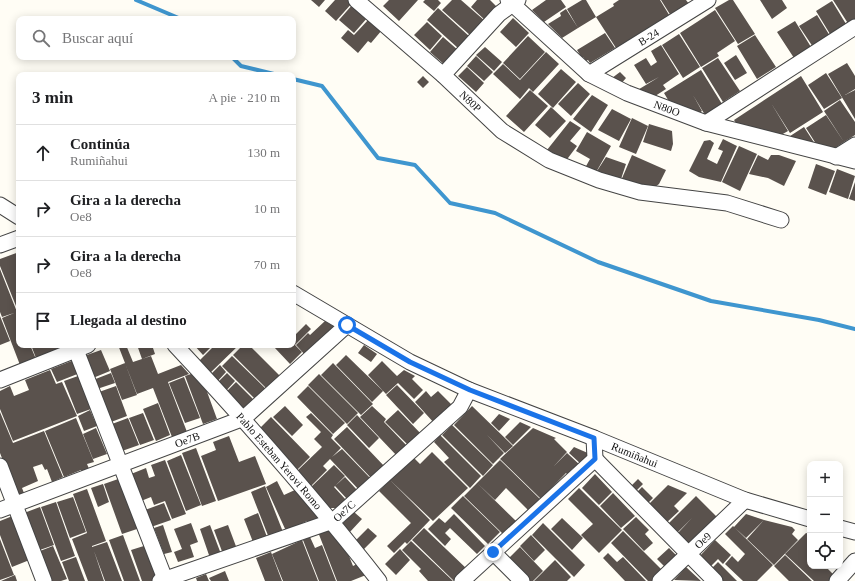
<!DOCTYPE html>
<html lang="es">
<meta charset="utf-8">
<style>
:root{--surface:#fff;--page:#f6f6f6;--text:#202124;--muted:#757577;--line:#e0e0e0}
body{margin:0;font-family:"Times New Roman",serif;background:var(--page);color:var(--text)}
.controls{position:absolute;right:12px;bottom:12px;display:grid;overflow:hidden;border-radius:8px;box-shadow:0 2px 10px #0003}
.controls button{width:36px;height:36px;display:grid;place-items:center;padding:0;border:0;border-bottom:1px solid var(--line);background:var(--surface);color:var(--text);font:20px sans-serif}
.stop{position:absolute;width:12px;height:12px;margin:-9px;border:3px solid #1a73e8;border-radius:50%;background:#fff}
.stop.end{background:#1a73e8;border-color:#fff;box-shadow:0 1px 4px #0008}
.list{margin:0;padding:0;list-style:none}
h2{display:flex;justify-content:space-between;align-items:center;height:52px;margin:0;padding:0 16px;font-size:17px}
h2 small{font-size:13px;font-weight:400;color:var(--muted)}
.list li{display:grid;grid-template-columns:26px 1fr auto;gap:12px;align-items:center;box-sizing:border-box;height:56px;padding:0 16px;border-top:1px solid var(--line)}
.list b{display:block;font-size:15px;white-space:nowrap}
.list p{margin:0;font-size:13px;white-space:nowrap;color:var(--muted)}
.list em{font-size:13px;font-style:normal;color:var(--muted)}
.icon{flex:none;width:22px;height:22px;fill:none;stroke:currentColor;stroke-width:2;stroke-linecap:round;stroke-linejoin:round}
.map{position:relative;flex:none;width:855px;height:581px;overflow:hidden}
.search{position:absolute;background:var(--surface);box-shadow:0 2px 10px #0003;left:16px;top:16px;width:280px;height:44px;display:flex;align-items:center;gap:10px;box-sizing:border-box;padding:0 14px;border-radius:8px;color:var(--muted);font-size:15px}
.panel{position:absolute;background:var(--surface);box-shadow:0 2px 10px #0003;left:16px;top:72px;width:280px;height:276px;border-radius:8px}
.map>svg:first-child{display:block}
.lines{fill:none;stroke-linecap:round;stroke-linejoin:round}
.stream{stroke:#3f96cf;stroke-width:4}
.building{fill:#5a524d}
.street-casing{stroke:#444;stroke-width:17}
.street{stroke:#fff;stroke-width:15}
.route{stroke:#1a73e8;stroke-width:5}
.labels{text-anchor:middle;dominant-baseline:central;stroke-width:4;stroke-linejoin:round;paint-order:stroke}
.street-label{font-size:11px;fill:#111;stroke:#fff}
</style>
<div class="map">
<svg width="855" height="581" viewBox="0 0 855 581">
<rect width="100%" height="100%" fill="#fffdf5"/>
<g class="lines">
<path class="stream" d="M136 0 181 19
M232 57 241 66 278 75
M293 79 322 86 378 158 415 165 450 203 495 213 598 262 711 301 819 320 855 329"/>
</g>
<path class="building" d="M311 0H325L319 7Z
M335 0H350L353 2 336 21 325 11Z
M389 0H418L399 21 383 6Z
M425 0H438L441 3 434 11 423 2Z
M452 0H461L485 21 471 36 442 10Z
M477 0H490L498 8 486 21 471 7Z
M546 0H561L566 7 544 22 532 10Z
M582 0H586L596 17 578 28 567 9Z
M619 0H660L671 18 636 40 634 37 616 48 596 17 614 6 613 4Z
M661 0H686L689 4 671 16Z
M729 0H733L755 34 738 44 715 8Z
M760 0H782L787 8 772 19Z
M833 0H855V21L849 25Z
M832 1 846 24 830 34 816 11Z
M353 4 368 17 354 33 339 20Z
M438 8 470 37 459 49 427 20Z
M566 9 578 28 562 38 548 24 561 16 560 13Z
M715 10 735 41 717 53 697 22Z
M817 15 830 36 813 47 799 26Z
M513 18 529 33 516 47 500 32Z
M369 19 382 30 371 43 368 41 358 53 341 38 348 30 354 35Z
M795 21 811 47 794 58 777 32Z
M427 22 442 36 430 50 414 35Z
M697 22 719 56 701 67 680 33Z
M605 33 615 48 590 63 588 60 586 61 583 57 582 58 577 50Z
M679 34 700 67 683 78 662 45Z
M755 35 776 67 757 79 737 46Z
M528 36 545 52 520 79 503 63Z
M443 37 459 51 446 66 430 52Z
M661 45 679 74 663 85 666 89 649 100 636 91 659 77 646 84 634 65 646 58 651 66 657 62 651 51Z
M485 47 502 62 494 71 476 55Z
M546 52 559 64 533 92 529 88 520 99 493 74 503 64 520 80Z
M736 55 747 73 735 80 724 63Z
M476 56 493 72 484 81 467 66Z
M718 58 740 91 723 102 702 68Z
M847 63 855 76V89L845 95 855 90V119L828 74Z
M467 67 484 83 476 92 458 76Z
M561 69 576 82 553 108 538 94Z
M701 70 722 104 705 115 693 95 702 111 697 115 674 110 664 93Z
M620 72 626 78 620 85 612 78Z
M826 73 842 98 824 109 808 85Z
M423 76 429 82 423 88 417 82Z
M801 76 823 112 790 133 771 103 788 131 781 135 736 123 734 120Z
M578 83 590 94 571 116 558 104Z
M530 90 548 106 524 132 506 116Z
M592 95 608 105 591 132 573 119Z
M840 100 855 122V135L844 142 824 111Z
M551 107 566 121 550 138 535 125Z
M612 109 631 119 619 141 598 130Z
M826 115 844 142 832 150 818 147 806 128Z
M632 118 648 126 636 154 619 147Z
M570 121 581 128 570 141 577 146 565 162 547 150Z
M649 124 672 131 673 144 671 151 643 142Z
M804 127 817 147 784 140Z
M587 132 611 146 595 174 585 168 590 159 576 151Z
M723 139 737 146 721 182 699 177 689 171 704 141 710 140 714 143 707 159 717 164 723 151 718 149Z
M739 146 757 154 740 191 722 182Z
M632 155 666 170 659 184 650 191 620 183Z
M758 155 768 160 771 155H779L796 161 784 186 768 178 749 174Z
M606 157 626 164 620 182 597 171Z
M816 164 835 171 826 195 808 188Z
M837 169 855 176 848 199 829 192Z
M855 182V201L849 199Z
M19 252V311H18L0 266V259Z
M0 269 17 312 2 317 0 312Z
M19 311V345H30L36 359 20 365 2 318Z
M0 316 10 341 0 345Z
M325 321 335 327 306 356 296 345 308 333 310 335Z
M306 324 311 329 295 345 293 342V337Z
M293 343 302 352 290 364 274 347 276 345H293Z
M31 345H67L68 346 36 358Z
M118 345H126L133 362 151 356 158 374 181 365 189 374 168 382 187 432 172 437 153 388 137 394Z
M137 345H152L155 354 142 359Z
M194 345H213L203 355Z
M215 345H239L209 374 197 363Z
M243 345H249L282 378 269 391 233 355Z
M364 345 377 354 371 362 358 353Z
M101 350 110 371 93 378 84 356Z
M346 355 383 391 372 402 336 365Z
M232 356 267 390 257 401 222 366Z
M74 360 80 373 57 382 51 369Z
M382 361 397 376 404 370 415 376 412 379 423 390 414 399 398 383 386 394 368 375Z
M125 363 137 395 122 400 110 369Z
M333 363 373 404 361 415 321 375Z
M220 365 226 372 216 383 209 376Z
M50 370 56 384 62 382 77 416 13 441 0 409V391L10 386 14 396 29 390 25 380Z
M111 373 115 383 97 389 93 380Z
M227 373 235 381 225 392 216 384Z
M191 374 206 389 217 419 203 424 185 376Z
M319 374 358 413 347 424 308 385Z
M78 376 91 409 77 414 64 381Z
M184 377 200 418 185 423 169 383Z
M236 382 255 401 244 412 225 393Z
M397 385 424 413 413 424 386 395Z
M116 386 127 416 111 422 99 392Z
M308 386 345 423 333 434 297 397Z
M426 391 431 397 438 391 453 406 435 424 415 402Z
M158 403 170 435 156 441 143 409Z
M285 406 303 425 292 436 273 417Z
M372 406 386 419 384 422 408 447 398 457 360 417Z
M472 406 513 446 505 453 487 435 504 453 493 464 454 425Z
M90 410 97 426 84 431 78 416Z
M398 410 423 436 411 448 385 422Z
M0 412 13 443 44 431 63 477 52 482 47 469 45 470 42 464 33 467 38 481 22 488 24 493 17 496 0 453Z
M143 413 154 440 140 445 129 418Z
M311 413 333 435 331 438 341 448 332 457 342 449 373 481 361 492 330 459 323 466 327 470 311 486 297 471 322 447 314 439 321 432 306 417Z
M499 414 510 419 499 431 491 423Z
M357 415 379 438 369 448 347 425Z
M271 417 310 457 297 470 258 430Z
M76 418 94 462 87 464 90 471 83 474 81 470 64 477 45 431Z
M128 418 139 445 122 451 112 424Z
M520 422 531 427 513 445 505 437Z
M452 425 493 465 483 476 442 435Z
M347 427 385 467 373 480 334 439Z
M96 428 107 454 93 459 83 434Z
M533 428 556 438 554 439 567 452 554 466 567 453 580 465 576 470 573 468 567 474 566 473 541 499 500 459Z
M440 435 481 476 470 488 444 462 449 458 434 442Z
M229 436 239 462 255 456 266 484 218 501 201 456 216 450 213 442Z
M574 447 590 454 582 465 569 453Z
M196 448 216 501 202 506 182 453Z
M432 452 468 488 433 521 390 480 413 457 420 464Z
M181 455 201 505 186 511 167 461Z
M165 460 186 514 172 519 165 501 154 505 151 497 141 501 131 474 146 468 149 478 155 476 151 465Z
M500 460 540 499 529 511 506 488 495 500 477 483Z
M334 465 345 476 334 487 346 500 338 508H330L311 487Z
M595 474 612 492 599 505 582 488Z
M345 477 357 490 347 499 335 486Z
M121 478 140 528 122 534 104 484Z
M638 479 643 484 634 493 629 488Z
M390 480 430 520 407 544 405 542 394 553 387 546 411 523 379 491Z
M277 481 284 495 297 489 319 518 308 524 307 521 286 531 266 487Z
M477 483 517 522 504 535 464 496Z
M103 484 109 502 98 507 91 488Z
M668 485 687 493 674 506 679 511 665 524 647 506Z
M265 486 283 532 269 538 251 492Z
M642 487 653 498 646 505 635 494Z
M579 488 622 530 599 553 581 535 593 524 568 499Z
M87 489 106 541 92 546V547L107 542 122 581H105L94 551 104 581H88L72 539 87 533 73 494Z
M613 493 635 516 621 528 600 506Z
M463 496 500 532 488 544 451 508Z
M696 496 719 519 689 549 676 535 692 518 675 535 666 526Z
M73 497 86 532 70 538 57 502Z
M56 502 75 556 61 561 41 507Z
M164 503 171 520 151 527 145 510Z
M40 507 54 545 37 551 24 513Z
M354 512 362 519 349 533 341 525Z
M258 513 267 537 253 542 244 519Z
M454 514 485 546 477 554 450 528 445 533 451 539 445 546 428 529 439 518 445 523Z
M746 514 764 520 746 538 734 527Z
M15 515 32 559 12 567 0 535V521Z
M636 517 649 530 645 534 653 543 644 551 623 529Z
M562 518 583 538 572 550 551 529Z
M764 520 792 527 795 530 792 534 798 540 774 565 747 539Z
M191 523 198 542 190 545 194 557 178 562 174 552 182 549 174 529Z
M543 523 585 565 574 577 532 535Z
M163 525 172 552 164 554 154 528Z
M210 525 221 554 210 558 200 529Z
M228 525 237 549 223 554 214 530Z
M733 526 773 565 757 581H743L725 564 732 556 738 562 745 554 725 534Z
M329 528 346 552 347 551 353 566 357 564 366 575 351 581H337L318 532Z
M368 528 377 536 363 550 354 542Z
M424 528 468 570 456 581H454L412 540Z
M623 531 663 571 652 581H648L611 543Z
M806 533 810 534V566H825L835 576 830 581H814L785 554Z
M123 535 140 581H124L109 540Z
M531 535 545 550 534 561 520 546Z
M310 537 315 548 322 545 336 581H319L303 540Z
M0 539 14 575 0 580Z
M302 540 318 581H283L272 554Z
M715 540 731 555 723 564 718 559 708 569 697 559Z
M411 541 453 581H428L419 571 421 569 402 550Z
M147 545 159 579 153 581H142L131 550Z
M53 546 67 579 61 581H51L40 551Z
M520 547 543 571 533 581H526L506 561Z
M669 548 678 557 667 569 657 559Z
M400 549 410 560 396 575 385 564Z
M271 552 282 581H265L256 558Z
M608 553 617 562 623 557 646 581H625L603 558Z
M785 555 812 581H789L774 566Z
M76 557 85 581H69L62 562Z
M555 560 571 577 567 581H534Z
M718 562 737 581H719L709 571Z
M686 567 701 581 674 580Z
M225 571 229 581H211L209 578Z
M206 574 209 581H197L196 578Z
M15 575 17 581H1Z"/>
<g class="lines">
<g class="street-casing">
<g id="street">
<path id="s1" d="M356 0 443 75 502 131 549 160 599 180 640 192 727 203 781 220"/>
<path id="s2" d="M508 0 589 74 627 93 706 123 855 161"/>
<path id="s3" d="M589 74 708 0"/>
<path d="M443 75 499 14 518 0"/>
<path d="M706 123 855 27"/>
<path d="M836 157 855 145"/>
<path d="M0 205 19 217"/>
<path d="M0 245 19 238"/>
<path id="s4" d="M293 293 410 362 469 390 594 438 745 500 810 519"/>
<path d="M74 345 165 579"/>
<path id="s5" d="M175 345C246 421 315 499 379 581"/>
<path d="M0 380 88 345"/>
<path d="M595 459 715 581"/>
<path d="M0 466 44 581"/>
<path id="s6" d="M0 510 244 418 347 325"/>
<path d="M840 528 855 532"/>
<path d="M493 552 522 581"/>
<path id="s7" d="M160 581 333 521 460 407 469 390"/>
<path d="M462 581 595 459 594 438"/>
<path id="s8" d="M660 581 745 500"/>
<path d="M837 581 855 561"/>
</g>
</g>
<use href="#street" class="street"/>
</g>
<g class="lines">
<path class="route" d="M347 325 410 362 470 390 594 438 595 459 493 552"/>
</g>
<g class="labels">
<g class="street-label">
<text stroke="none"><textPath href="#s3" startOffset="70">B-24</textPath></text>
<text stroke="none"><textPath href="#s1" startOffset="153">N80P</textPath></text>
<text stroke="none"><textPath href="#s2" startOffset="195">N80O</textPath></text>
<text stroke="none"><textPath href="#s6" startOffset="200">Oe7B</textPath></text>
<text stroke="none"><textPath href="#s4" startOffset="379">Rumiñahui</textPath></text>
<text stroke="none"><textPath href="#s5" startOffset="156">Pablo Esteban Yerovi Romo</textPath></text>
<text stroke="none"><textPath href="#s7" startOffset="198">Oe7C</textPath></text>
<text stroke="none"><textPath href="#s8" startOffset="59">Oe9</textPath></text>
</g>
</g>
</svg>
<div class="controls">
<button>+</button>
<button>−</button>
<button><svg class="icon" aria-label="locate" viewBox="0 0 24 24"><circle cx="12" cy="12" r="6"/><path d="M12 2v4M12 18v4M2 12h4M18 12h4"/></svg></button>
</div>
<div class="stop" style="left:347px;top:325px"></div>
<div class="stop end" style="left:493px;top:552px"></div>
<div class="search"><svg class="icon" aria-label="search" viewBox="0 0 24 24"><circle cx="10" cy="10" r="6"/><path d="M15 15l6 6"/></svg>Buscar aquí</div>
<section class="panel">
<h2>3 min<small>A pie · 210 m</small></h2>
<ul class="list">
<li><svg class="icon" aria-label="ahead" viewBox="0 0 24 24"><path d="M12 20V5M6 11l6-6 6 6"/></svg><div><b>Continúa</b><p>Rumiñahui</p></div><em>130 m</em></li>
<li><svg class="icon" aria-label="right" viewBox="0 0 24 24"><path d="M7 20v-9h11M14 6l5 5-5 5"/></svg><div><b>Gira a la derecha</b><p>Oe8</p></div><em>10 m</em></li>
<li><svg class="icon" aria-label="right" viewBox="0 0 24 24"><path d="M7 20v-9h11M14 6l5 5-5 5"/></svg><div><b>Gira a la derecha</b><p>Oe8</p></div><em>70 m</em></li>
<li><svg class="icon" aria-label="arrive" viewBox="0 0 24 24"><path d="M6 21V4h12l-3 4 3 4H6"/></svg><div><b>Llegada al destino</b></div></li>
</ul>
</section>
</div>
